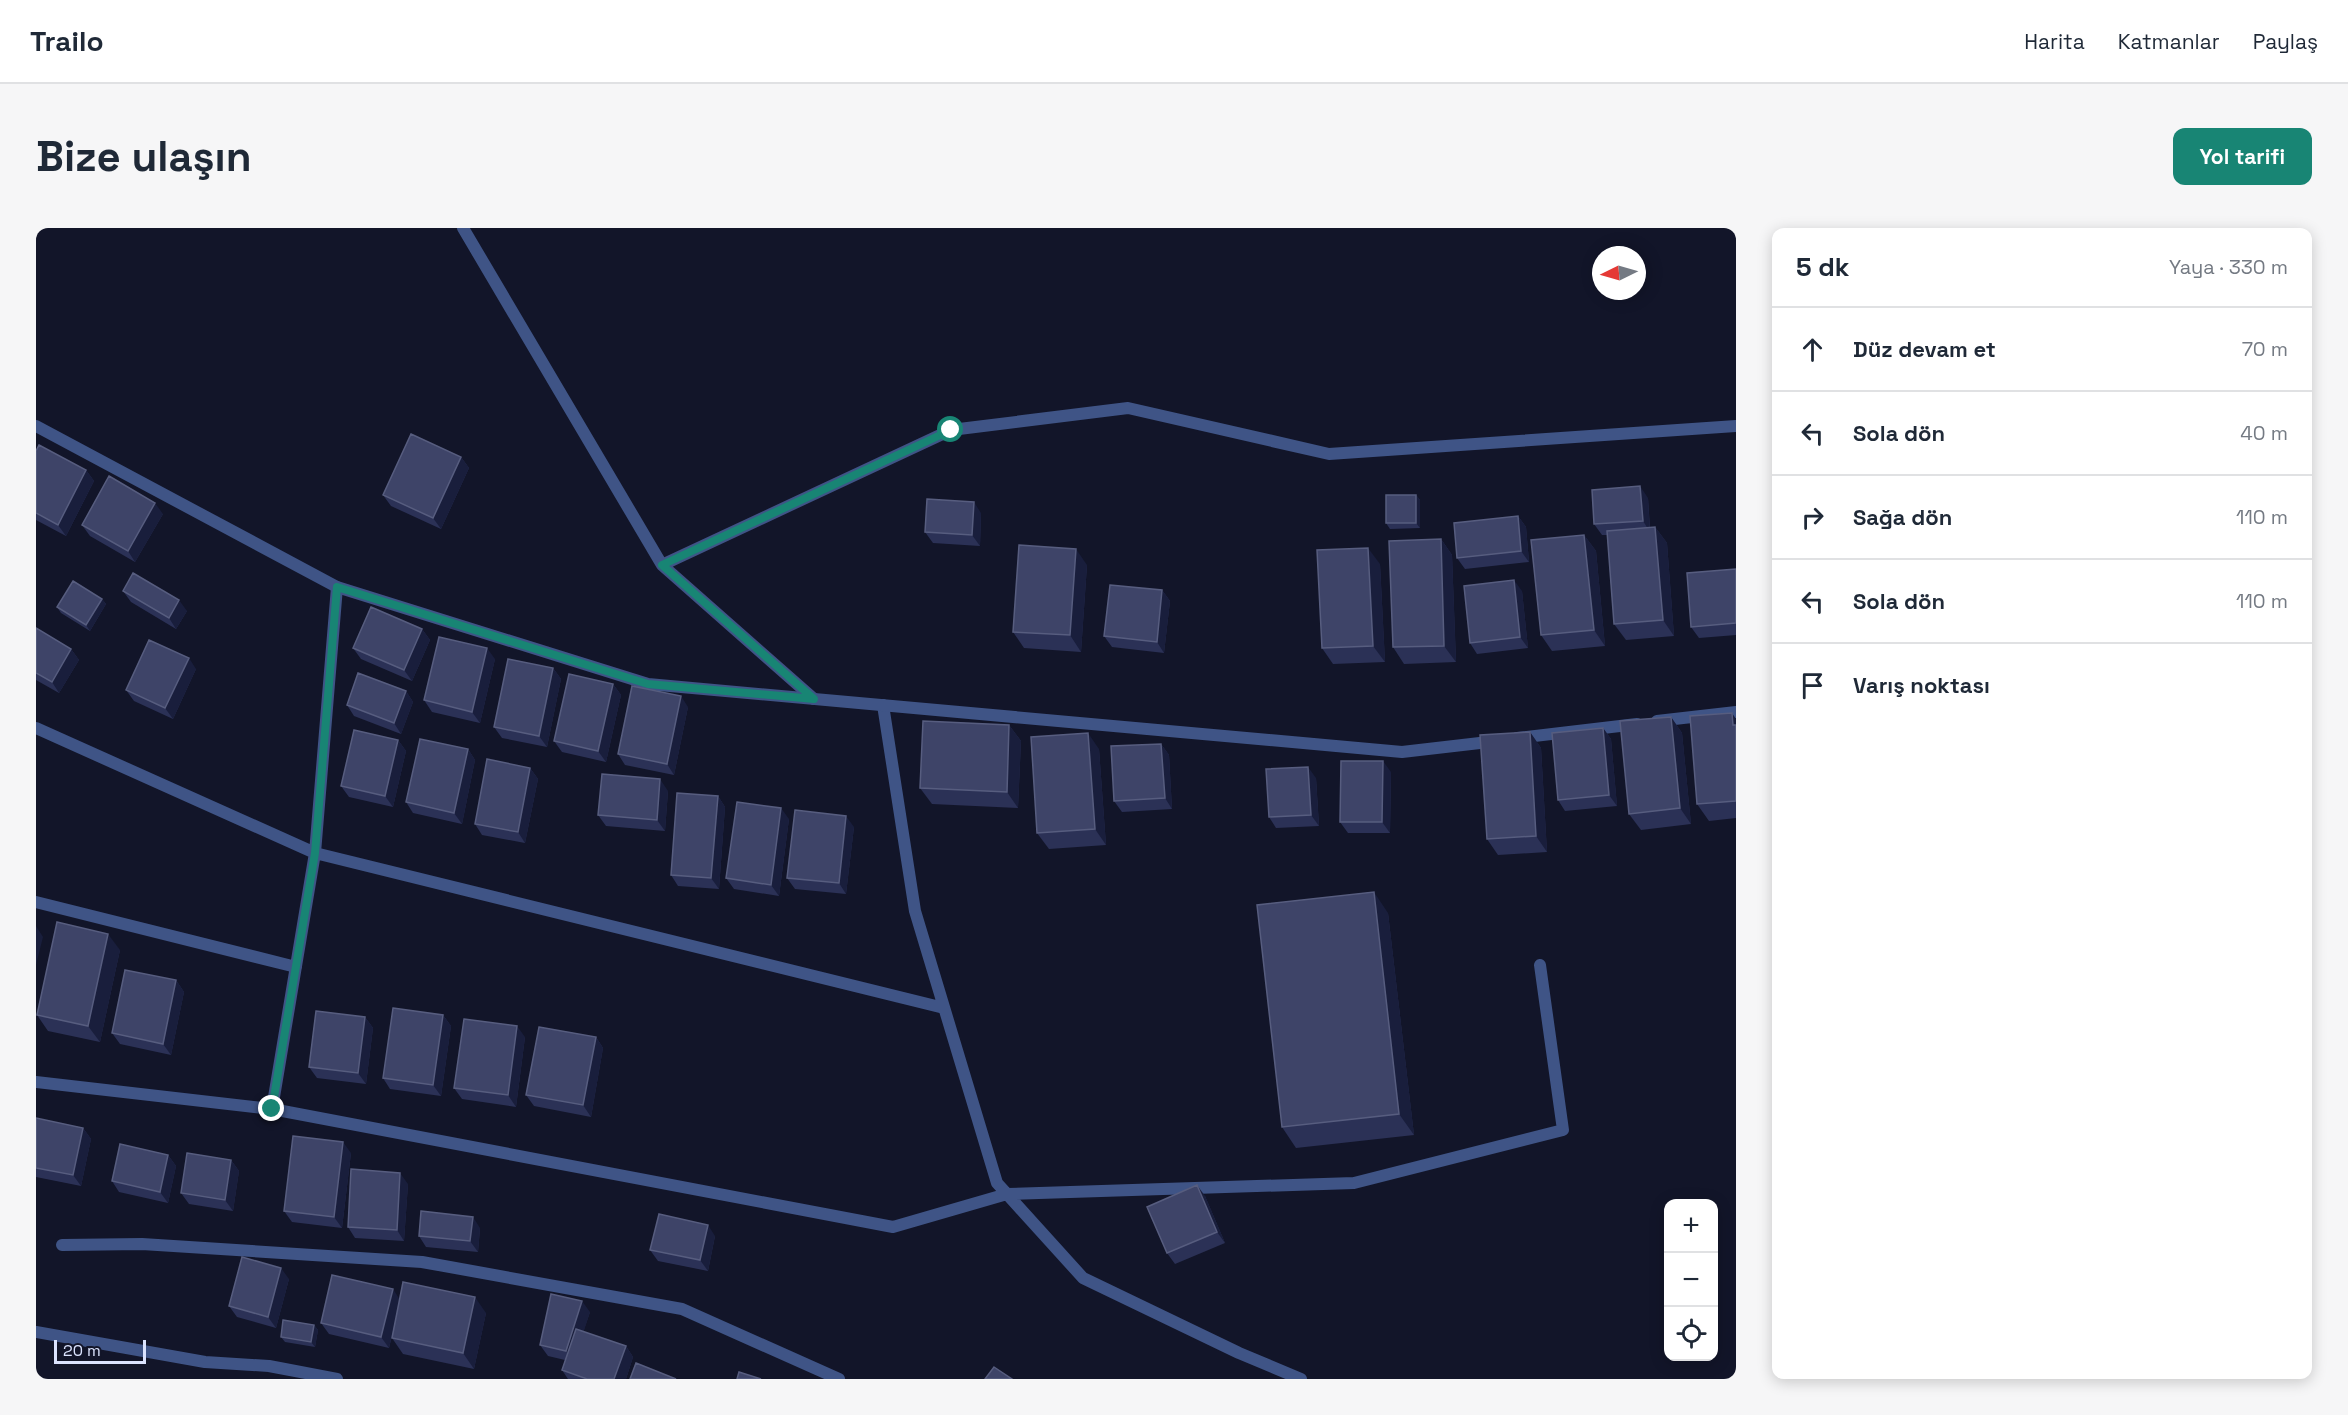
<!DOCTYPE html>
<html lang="tr">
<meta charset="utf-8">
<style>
:root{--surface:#fff;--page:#f6f6f7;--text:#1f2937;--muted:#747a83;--line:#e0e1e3;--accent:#188574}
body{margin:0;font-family:"Space Grotesk",sans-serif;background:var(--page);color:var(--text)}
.controls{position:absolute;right:18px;bottom:18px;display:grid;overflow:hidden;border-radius:12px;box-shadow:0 3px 15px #0003}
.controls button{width:54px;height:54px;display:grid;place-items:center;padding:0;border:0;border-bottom:2px solid var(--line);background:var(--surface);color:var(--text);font:30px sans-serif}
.compass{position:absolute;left:1556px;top:18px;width:54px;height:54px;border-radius:50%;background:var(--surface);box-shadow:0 3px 15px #0003;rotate:265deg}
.scale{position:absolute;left:18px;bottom:15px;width:92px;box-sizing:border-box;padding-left:6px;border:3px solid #dbe3fe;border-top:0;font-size:16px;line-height:21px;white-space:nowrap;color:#dbe3fe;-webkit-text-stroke:4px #121529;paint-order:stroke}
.stop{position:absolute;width:18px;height:18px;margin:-14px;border:4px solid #188574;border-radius:50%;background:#fff}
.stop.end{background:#188574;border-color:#fff;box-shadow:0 2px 6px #0008}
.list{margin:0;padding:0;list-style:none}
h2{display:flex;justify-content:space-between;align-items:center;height:78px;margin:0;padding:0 24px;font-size:26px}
h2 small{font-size:20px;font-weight:400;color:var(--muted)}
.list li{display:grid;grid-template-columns:39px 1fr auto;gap:18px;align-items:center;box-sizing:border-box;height:84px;padding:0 24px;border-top:2px solid var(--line)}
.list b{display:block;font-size:22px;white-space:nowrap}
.list em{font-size:20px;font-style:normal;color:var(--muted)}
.icon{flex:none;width:33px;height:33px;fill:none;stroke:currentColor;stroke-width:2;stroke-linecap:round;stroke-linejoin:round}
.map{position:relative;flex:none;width:1700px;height:1151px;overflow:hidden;border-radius:12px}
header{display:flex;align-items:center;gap:36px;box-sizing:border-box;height:84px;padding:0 30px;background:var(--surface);border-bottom:2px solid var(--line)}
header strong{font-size:28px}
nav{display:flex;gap:33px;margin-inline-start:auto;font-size:21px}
.intro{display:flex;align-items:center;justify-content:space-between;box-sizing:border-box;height:144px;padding:0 36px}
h1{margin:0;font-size:42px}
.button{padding:15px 27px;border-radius:12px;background:var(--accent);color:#fff;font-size:21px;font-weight:700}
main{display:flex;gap:36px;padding:0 36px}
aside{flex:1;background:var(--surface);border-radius:12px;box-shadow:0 3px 15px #0003}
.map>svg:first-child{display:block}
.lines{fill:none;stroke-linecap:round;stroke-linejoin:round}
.minor{stroke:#3f5486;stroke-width:12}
.tertiary{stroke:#3f5486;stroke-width:12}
.wall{fill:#2b3156}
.shaded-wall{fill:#191e3c}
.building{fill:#3e4468;stroke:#575d7f;stroke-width:1.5}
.route{stroke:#188574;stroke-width:8}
</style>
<header>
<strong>Trailo</strong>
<nav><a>Harita</a><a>Katmanlar</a><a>Paylaş</a></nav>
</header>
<div class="intro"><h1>Bize ulaşın</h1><a class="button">Yol tarifi</a></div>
<main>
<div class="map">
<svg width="1700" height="1151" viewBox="0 0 1700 1151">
<rect width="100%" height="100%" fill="#121529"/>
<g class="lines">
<path class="minor" d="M427 0 626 337 778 471
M626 337 915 202 1092 180 1293 226 1700 198
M847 477 879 683 961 955 1047 1050 1203 1125 1265 1151
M0 500 279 625 908 780
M0 674 260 739
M0 854 236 881 857 999 971 966 1318 955 1527 902 1504 737
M236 881 279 625 301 359
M26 1017 106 1016 386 1034 646 1081 803 1151
M0 1104 169 1134 233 1138 301 1151"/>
<path class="tertiary" d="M0 198 301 359 612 456 1366 524 1461 513
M1621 493 1700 484
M1481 510 1601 496"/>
</g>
<path class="wall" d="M0 223 50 242 58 253 30 308 0 292Z
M425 229 433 240 405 301 355 278 347 267Z
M1380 267 1384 272V300L1354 301 1350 295Z
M1612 270 1614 300 1619 299 1631 315 1638 408 1590 412 1578 396 1571 307H1566L1558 296Z
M945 285 944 318 897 315 889 304Z
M127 286 99 334 54 308 46 297Z
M1482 288 1490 299 1493 334 1429 341 1421 330Z
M1548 307 1560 323 1569 418 1516 423 1505 407Z
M1405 311 1416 327 1420 434 1368 436 1357 419Z
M1344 336 1349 434 1297 436 1286 420Z
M1051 337 1045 424 988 420 977 404Z
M1700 341V407L1663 410 1655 399Z
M1126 362 1134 373 1128 425 1076 419 1068 408Z
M87 363 151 383 140 401 95 374Z
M1486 363 1492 420 1441 426 1434 415Z
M66 371 70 376 54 403 25 385 21 379Z
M0 400 35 421 43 432 23 465 0 452Z
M386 401 394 412 376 453 325 431 317 420Z
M459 431 444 495 396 484 388 472Z
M517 440 525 451 511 519 466 510 458 499Z
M160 441 137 491 98 473 90 462Z
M577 456 585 467 570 534 526 524 518 513Z
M370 463 377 474 365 506 318 488 311 477Z
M652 479 638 547 589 537 582 526Z
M1635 489 1646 505 1655 596 1605 602 1593 586Z
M1700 491V590L1673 593 1661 576Z
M973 497 985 513 982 580 896 576 884 560Z
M1567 500 1575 511 1581 578 1529 583 1522 572Z
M1494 504 1505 520 1511 624 1462 627 1451 611Z
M362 512 370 523 357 579 313 569 305 558Z
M1125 516 1133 527 1136 581 1086 584 1078 573Z
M432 521 439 532 426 596 377 585 370 574Z
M1063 521 1070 617 1013 621 1001 605Z
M494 540 502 551 489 615 446 607 439 596Z
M1355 544 1354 605H1312L1304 594Z
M1280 550 1283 598 1240 600 1233 589Z
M632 563 629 603 570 598 562 587Z
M682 568 689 579 683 661 642 658 635 647Z
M753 591 743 668 698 661 690 650Z
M818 599 810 666 759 661 751 650Z
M1352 685 1378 907 1260 920 1246 899Z
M84 722 64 814 12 803 1 787Z
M140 752 148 764 135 827 84 816 76 805Z
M407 787 415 798 405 868 354 861 347 850Z
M329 789 337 800 330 856 281 850 273 839Z
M489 809 480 879 426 871 418 860Z
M560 809 567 820 555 889 498 878 490 867Z
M0 890 47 900 55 911 45 958 0 949Z
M315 925 306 1000 256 994 248 983Z
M132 927 140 938 132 975 83 964 76 953Z
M195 932 203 943 197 983 153 976 145 965Z
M372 956 368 1013 319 1010 312 999Z
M1169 968 1189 1015 1139 1036 1131 1025Z
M444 1000 442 1024 390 1019 383 1008Z
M679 1008 672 1043 622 1033 614 1022Z
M253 1051 240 1100 201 1089 193 1078Z
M364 1071 450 1085 438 1141 367 1126 356 1110 359 1095 353 1120 293 1106 285 1095Z
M554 1084 547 1104 590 1118 597 1129 590 1151H532L526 1142 529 1132 512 1128 504 1117Z
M278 1097 282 1102 279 1119 249 1114 245 1109Z"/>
<path class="shaded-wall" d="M425 229 433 240 405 301 397 290Z
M50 242 58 253 30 308 22 297Z
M1604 258 1612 270 1614 304 1607 293Z
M1380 267 1384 272V300L1380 295Z
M938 274 945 285 944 318 936 307Z
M119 275 127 286 99 334 92 323Z
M1482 288 1490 299 1493 334 1485 323Z
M1619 299 1631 315 1638 408 1627 392Z
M1548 307 1560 323 1569 418 1558 402Z
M1405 311 1416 327 1420 434 1408 418Z
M1332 320 1344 336 1349 434 1337 418Z
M1040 321 1051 337 1045 424 1034 407Z
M1478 352 1486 363 1492 420 1484 409Z
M1126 362 1134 373 1128 425 1121 414Z
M66 371 70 376 54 403 50 397Z
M143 372 151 383 140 401 133 390Z
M386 401 394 412 376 453 368 442Z
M451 420 459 431 444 495 436 484Z
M35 421 43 432 23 465 16 454Z
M153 430 160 441 137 491 129 480Z
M517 440 525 451 511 519 503 508Z
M577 456 585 467 570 534 562 523Z
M370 463 377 474 365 506 358 495Z
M645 468 652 479 638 547 631 536Z
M1696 485 1700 491V501L1697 497Z
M1635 489 1646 505 1655 596 1644 580Z
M973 497 985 513 982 580 971 564Z
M1567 500 1575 511 1581 578 1573 567Z
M1494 504 1505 520 1511 624 1500 608Z
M1052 505 1063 521 1070 617 1059 601Z
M362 512 370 523 357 579 349 568Z
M1125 516 1133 527 1136 581 1129 570Z
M432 521 439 532 426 596 418 585Z
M1347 533 1355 544 1354 605 1346 594Z
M1272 539 1280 550 1283 598 1275 587Z
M494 540 502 551 489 615 482 604Z
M624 551 632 563 629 603 621 592Z
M682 568 689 579 683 661 675 650Z
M745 580 753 591 743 668 735 657Z
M810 588 818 599 810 666 803 655Z
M1338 664 1352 685 1378 907 1363 886Z
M0 698 7 709 0 737Z
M72 706 84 722 64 814 52 798Z
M140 752 148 764 135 827 127 816Z
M407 787 415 798 405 868 397 857Z
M329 789 337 800 330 856 322 845Z
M481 798 489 809 480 879 472 867Z
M560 809 567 820 555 889 547 877Z
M47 900 55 911 45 958 37 947Z
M307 914 315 925 306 1000 298 989Z
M132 927 140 938 132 975 124 964Z
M195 932 203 943 197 983 189 972Z
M364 945 372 956 368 1013 361 1002Z
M1161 957 1169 968 1189 1015 1181 1004Z
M437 989 444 1000 442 1024 434 1013Z
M672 997 679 1008 672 1043 664 1032Z
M245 1040 253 1051 240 1100 232 1089Z
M357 1061 364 1072 353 1120 345 1109Z
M439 1069 450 1085 438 1141 427 1125Z
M546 1073 554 1084 538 1134 530 1123Z
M278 1097 282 1102 279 1119 275 1114Z
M590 1118 597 1129 590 1151H578Z"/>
<path class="building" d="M375 206 425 229 397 290 347 267Z
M3 217 50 242 22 297 0 285V223Z
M73 248 119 275 92 323 46 297Z
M1604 258 1607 293 1558 296 1556 262Z
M1350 267H1380V295H1350Z
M891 271 938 274 936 307 889 304Z
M1482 288 1485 323 1421 330 1418 295Z
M1619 299 1627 392 1578 396 1571 303Z
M1548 307 1558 402 1505 407 1495 312Z
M1405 311 1408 418 1357 419 1353 313Z
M983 317 1040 321 1034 407 977 404Z
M1332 320 1337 418 1286 420 1281 322Z
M1700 341V395L1655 399 1651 345Z
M97 345 143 372 133 390 87 363Z
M1478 352 1484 409 1434 415 1428 358Z
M37 353 66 371 50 397 21 379Z
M1074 357 1126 362 1121 414 1068 408Z
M335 379 386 401 368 442 317 420Z
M0 400 35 421 16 454 0 445Z
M403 409 451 420 436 484 388 472Z
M113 412 153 430 129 480 90 462Z
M472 431 517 440 503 508 458 499Z
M322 445 370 463 358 495 311 477Z
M533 446 577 456 562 523 518 513Z
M596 458 645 468 631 536 582 526Z
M1696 485 1697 497H1700V573L1661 576 1654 488Z
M1635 489 1644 580 1593 586 1584 493Z
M887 493 973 497 971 564 884 560Z
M1567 500 1573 567 1522 572 1516 505Z
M318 502 362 512 349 568 305 558Z
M1494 504 1500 608 1451 611 1444 507Z
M1052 505 1059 601 1001 605 995 509Z
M384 511 432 521 418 585 370 574Z
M1125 516 1129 570 1078 573 1075 518Z
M451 531 494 540 482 604 439 596Z
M1305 533H1347L1346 594H1304Z
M1272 539 1275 587 1233 589 1230 541Z
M566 546 624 551 621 592 562 587Z
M641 565 682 568 675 650 635 647Z
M701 574 745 580 735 657 690 650Z
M759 582 810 588 803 655 751 650Z
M1338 664 1363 886 1246 899 1221 677Z
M21 694 72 706 52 798 1 787Z
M89 742 140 752 127 816 76 805Z
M357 780 407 787 397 857 347 850Z
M280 783 329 789 322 845 273 839Z
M428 791 481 798 472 867 418 860Z
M503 799 560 809 547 877 490 867Z
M0 890 47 900 37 947 0 940Z
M257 908 307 914 298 989 248 983Z
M84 916 132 927 124 964 76 953Z
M151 925 195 932 189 972 145 965Z
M315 941 364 945 361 1002 312 999Z
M1161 957 1181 1004 1131 1025 1111 979Z
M385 983 437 989 434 1013 383 1008Z
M623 986 672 997 664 1032 614 1022Z
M206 1029 245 1040 232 1089 193 1078Z
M296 1047 357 1061 345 1109 285 1095Z
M367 1054 439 1069 427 1125 356 1110Z
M515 1066 546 1073 530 1123 504 1117Z
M247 1092 278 1097 275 1114 245 1109Z
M540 1101 590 1118 578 1151H551L526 1142Z
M600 1135 640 1151H594Z
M958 1139 976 1151H949Z
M703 1144 725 1151H701Z"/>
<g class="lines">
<path class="route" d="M236 881 279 625 301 359 612 456 778 471 626 337 915 202"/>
</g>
</svg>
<div class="controls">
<button>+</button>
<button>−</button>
<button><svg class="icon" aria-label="locate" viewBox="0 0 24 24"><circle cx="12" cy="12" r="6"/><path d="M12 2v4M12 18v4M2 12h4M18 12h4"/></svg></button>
</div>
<svg class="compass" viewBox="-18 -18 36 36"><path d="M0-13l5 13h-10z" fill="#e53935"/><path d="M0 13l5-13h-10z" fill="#747a83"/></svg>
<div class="scale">20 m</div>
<div class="stop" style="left:915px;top:202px"></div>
<div class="stop end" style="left:236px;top:881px"></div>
</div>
<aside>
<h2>5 dk<small>Yaya · 330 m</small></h2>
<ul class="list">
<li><svg class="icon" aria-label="ahead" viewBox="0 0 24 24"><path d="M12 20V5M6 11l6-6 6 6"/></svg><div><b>Düz devam et</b></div><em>70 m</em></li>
<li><svg class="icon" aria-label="left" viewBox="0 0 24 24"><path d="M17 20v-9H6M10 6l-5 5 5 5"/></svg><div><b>Sola dön</b></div><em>40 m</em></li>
<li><svg class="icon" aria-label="right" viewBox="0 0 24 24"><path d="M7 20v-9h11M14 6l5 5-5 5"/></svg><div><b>Sağa dön</b></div><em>110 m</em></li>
<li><svg class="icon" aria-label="left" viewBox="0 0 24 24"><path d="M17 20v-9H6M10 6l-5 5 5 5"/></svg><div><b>Sola dön</b></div><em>110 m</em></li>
<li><svg class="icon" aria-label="arrive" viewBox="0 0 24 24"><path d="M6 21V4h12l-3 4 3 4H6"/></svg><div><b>Varış noktası</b></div></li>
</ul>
</aside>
</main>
